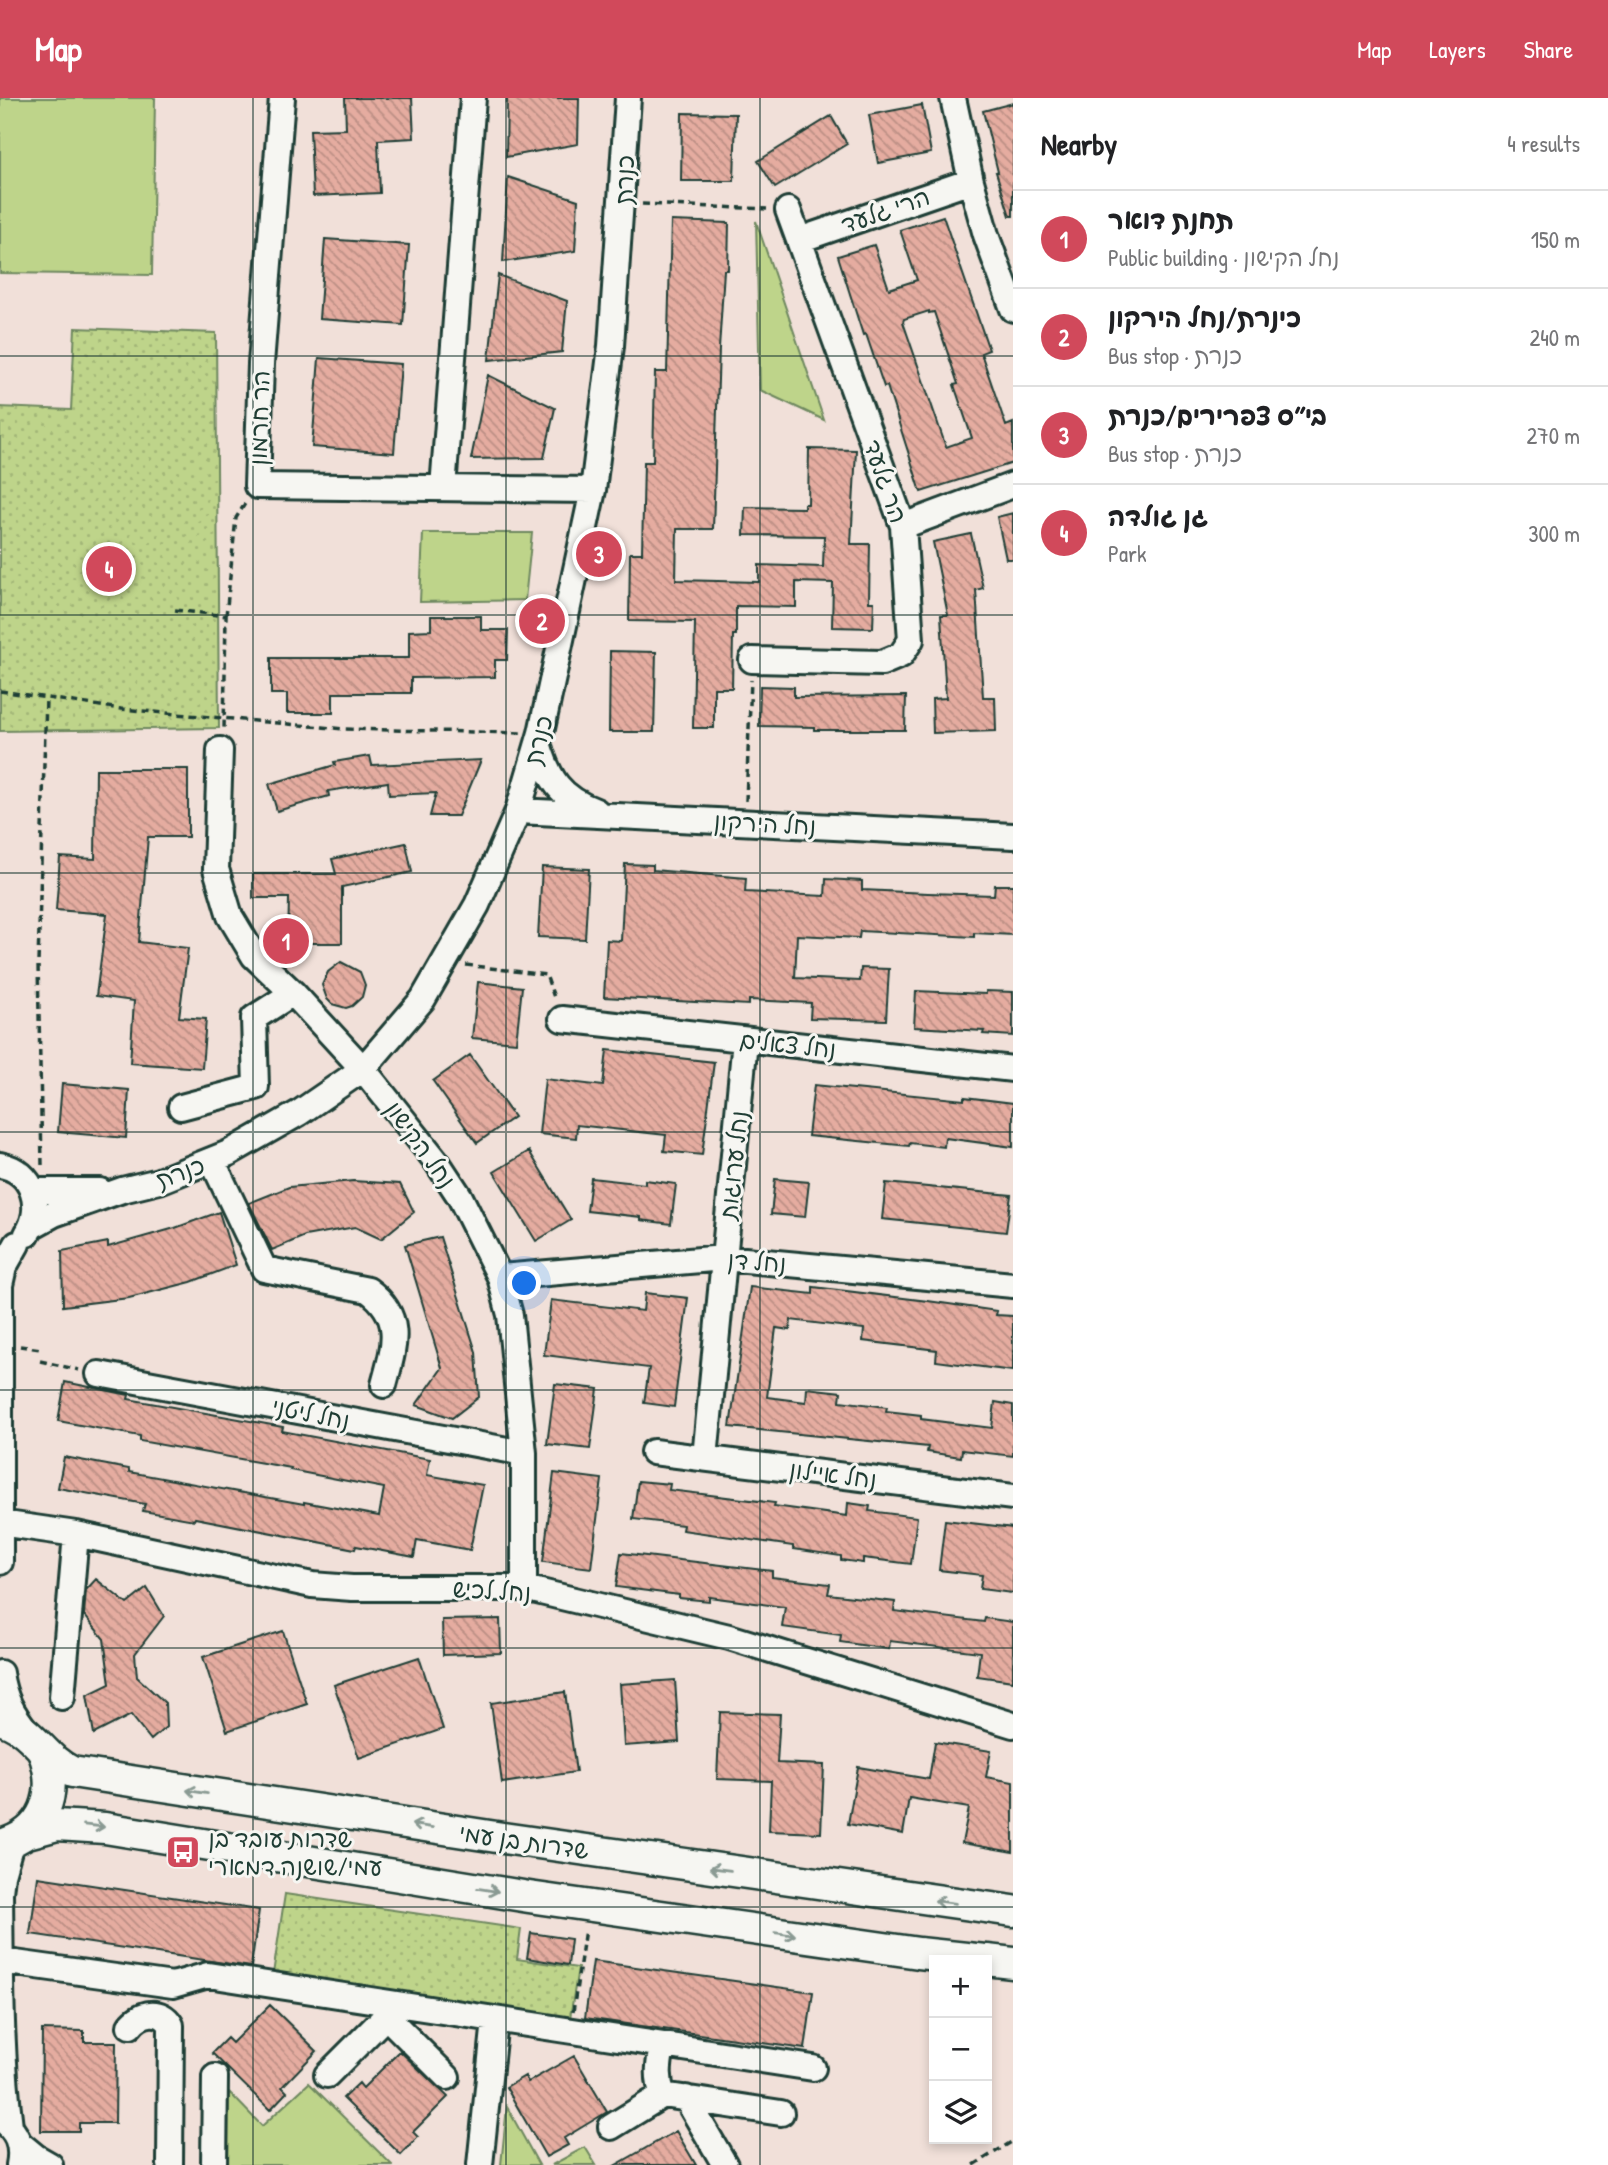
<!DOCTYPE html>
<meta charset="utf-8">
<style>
:root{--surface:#fff;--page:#f2f2f2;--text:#202124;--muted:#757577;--line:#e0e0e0;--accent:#d1495b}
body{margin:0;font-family:"Patrick Hand","Playpen Sans Hebrew",sans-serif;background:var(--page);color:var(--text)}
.controls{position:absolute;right:21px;bottom:21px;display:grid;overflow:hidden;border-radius:0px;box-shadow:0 4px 10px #0003}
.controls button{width:63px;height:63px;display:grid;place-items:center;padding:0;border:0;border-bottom:2px solid var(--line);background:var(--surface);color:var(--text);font:35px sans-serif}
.you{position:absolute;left:525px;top:1186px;width:24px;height:24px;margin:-18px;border:5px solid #fff;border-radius:50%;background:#1a73e8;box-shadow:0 0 0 10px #1a73e833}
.badge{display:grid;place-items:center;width:46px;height:46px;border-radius:50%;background:var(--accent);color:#fff;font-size:23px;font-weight:700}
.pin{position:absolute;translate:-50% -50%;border:4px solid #fff;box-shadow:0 2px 7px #0006}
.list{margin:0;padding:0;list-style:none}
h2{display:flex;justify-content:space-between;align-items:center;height:91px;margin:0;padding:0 28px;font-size:30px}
h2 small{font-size:23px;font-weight:400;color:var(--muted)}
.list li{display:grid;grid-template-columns:46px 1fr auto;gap:21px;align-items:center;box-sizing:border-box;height:98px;padding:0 28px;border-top:2px solid var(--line)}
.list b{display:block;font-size:26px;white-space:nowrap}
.list p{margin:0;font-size:23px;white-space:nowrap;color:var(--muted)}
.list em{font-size:23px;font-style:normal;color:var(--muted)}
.icon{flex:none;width:38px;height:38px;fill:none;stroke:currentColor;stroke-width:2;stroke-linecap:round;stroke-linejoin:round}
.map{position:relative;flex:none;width:1013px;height:2067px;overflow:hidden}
header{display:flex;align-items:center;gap:42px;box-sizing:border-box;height:98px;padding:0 35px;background:var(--accent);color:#fff}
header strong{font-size:33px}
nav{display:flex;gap:38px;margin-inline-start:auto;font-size:24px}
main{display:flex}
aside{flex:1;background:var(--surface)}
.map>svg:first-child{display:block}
.grass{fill:url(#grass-dots);stroke:#6e885f;stroke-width:2}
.park{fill:#bed48a;stroke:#6e885f;stroke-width:2}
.building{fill:url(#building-back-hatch);stroke:#1f3d34;stroke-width:2;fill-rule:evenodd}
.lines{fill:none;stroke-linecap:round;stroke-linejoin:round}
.minor-casing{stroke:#1f3d34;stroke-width:30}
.major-casing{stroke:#1f3d34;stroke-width:35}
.path{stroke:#1f3d34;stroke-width:3.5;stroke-dasharray:7 5;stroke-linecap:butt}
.minor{stroke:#f6f6f2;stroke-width:24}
.major{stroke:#f6f6f2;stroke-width:30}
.oneway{stroke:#8a9a93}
.grid{fill:none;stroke:#1f3d34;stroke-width:2;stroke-opacity:0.55}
.labels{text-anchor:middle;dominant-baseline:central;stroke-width:6;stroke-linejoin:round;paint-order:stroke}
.street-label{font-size:24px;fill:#1f3d34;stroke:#f6f6f2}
.poi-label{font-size:24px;fill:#1f3d34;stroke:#f6f6f2;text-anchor:start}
</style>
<header>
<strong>Map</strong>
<nav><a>Map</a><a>Layers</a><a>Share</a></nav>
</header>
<main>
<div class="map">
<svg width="1013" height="2067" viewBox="0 0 1013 2067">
<defs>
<pattern id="grass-dots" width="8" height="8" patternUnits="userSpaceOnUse" patternTransform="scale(1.75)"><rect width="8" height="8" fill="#bed48a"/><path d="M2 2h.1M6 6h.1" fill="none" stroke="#a3b778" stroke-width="1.8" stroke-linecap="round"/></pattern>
<pattern id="building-back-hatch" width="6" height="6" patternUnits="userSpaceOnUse" patternTransform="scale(1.75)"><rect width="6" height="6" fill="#e5aca0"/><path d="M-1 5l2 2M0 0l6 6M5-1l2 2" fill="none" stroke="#b98d83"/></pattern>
</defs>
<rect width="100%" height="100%" fill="#f1e0d9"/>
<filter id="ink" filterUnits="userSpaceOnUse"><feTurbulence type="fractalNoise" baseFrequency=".0143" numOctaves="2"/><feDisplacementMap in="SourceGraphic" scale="14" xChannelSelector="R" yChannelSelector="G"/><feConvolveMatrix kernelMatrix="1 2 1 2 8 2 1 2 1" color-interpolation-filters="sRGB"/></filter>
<g filter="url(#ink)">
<path class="grass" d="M75 230 216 235 219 630 0 633V309L71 312Z
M285 1796 521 1831 517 1861 578 1870 570 1920 273 1876Z"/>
<path class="park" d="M0 0H155L152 177 0 175Z
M756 123 824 322 760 292Z
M423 435H532L525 502 420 504Z
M309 1985 392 2067H228L229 1994 262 2028Z
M507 2009 539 2067H501Z
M585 2049 596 2067H552Z"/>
<path class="building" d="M345 0H412L414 40 378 42 380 95 313 98 310 32 346 31Z
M507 0H579L578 46 506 59Z
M1013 5V118H1010L996 74H998L983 13Z
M922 7 931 55 878 65 869 17Z
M682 15 736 16 734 83H681Z
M831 18 847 46 775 90 758 63Z
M508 79 578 102 575 153 503 164Z
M943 118 989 252 981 255 1006 328 1013 325V365L921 394 887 288 884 289 866 236 863 237 838 158 874 147 889 191 917 182 900 132ZM929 213V215L934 214 958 286 954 287 972 340 946 349 903 224 904 221Z
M671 123 729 125 728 172H724L719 251 713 431H677L676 482 759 484V467L823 469 824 438 744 437 745 409 804 410V406H808L809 351 856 352 851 446H870L869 504H874L873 530 832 529 833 485 796 484V509L736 508V537H733L732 590H714V630H693L695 524 629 523 630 455H642L644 364H653L655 274H667Z
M325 141 409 147 403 227 319 221Z
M498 177 567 203 562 254 489 262Z
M319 260 401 266 394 355 312 349Z
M488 277 555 310 544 360 471 361Z
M1013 415V461H1006L997 419Z
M971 436 983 490 976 492 983 599H995L996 633 933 635 932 601 946 600 941 517H948L933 444Z
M431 518H481V532H508L507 562H495V579L411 580V595H333V615H287V596H271V560H409V533L431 532Z
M610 553 656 554 654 634H609Z
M760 588 794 589V599L906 598 905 632H814V629L759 628Z
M370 658 372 667 481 662 458 718H430L436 695 389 697 388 684 328 693 329 698 277 713 269 686 335 667 334 664Z
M96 671H188V739H148L139 844 188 850 179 919 206 921 202 970 130 965 134 903 96 898 107 816 56 812 60 759 95 761Z
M406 745 412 774 342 789V845H288L289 800H253V776H336L332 761Z
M625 766 653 767V772L746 780 745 794 825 798 826 781 862 783V792L928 795 994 797 995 787H1013V837L974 835V839L860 833 859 840 797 837 795 880 860 883 861 870 889 871 886 922 810 920 811 905 749 902V907L604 899 607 842 621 843Z
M542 769 589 771 585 841 538 839Z
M341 864 360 874 365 887 362 899 352 908 346 910 332 906 327 901 322 887 328 874Z
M478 884 522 889 516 944 472 940Z
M916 893 986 896V893L1013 894V938L983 936 984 933 914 929Z
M607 952 714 964 702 1057 664 1053 666 1037 577 1027 576 1040 539 1036 545 981 603 988Z
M470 957 514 1019 477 1045 433 983Z
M62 986 129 992 126 1040 58 1034Z
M814 987 964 1002V999L1013 1005V1049L945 1040 944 1049 910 1045 909 1048 808 1038Z
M529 1053 571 1122 536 1143 494 1074Z
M591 1080 645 1086V1082L676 1086 671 1126 641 1122V1119L587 1113Z
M775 1081 809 1084 805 1119 771 1116Z
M353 1083 400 1086 414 1114 381 1141 355 1129 305 1138 272 1152 249 1105 289 1089Z
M886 1085 1011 1097 1006 1134 882 1121Z
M219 1114 236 1167 191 1184 129 1200 63 1208 62 1153 108 1144V1149L175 1130Z
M440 1139 476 1254 479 1299 452 1320 416 1307 442 1270 405 1147Z
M750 1189 813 1196V1189L928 1203 997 1213 996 1217 1013 1218V1273L936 1263 937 1252 863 1243 864 1231 791 1222 790 1232 776 1230 767 1299 806 1304 807 1290 841 1294 840 1303 887 1309 886 1313 921 1317V1321L992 1330 995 1304 1013 1307V1358L962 1352 961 1359 927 1354 928 1349 730 1329Z
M645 1195 688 1200 674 1309 644 1305 649 1270 544 1257 551 1202 643 1213Z
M65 1284 129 1297 128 1301 283 1329 282 1333 430 1361 427 1377 483 1387 470 1452 417 1442 414 1459 356 1448 355 1451 195 1420 194 1422 143 1413 145 1406 58 1390 64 1359 129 1371V1374L304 1406V1404L379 1418 384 1390 290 1372 291 1370 140 1343V1338L58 1323Z
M555 1286 598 1291 590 1351 547 1346Z
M554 1375 602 1381 591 1470 543 1464Z
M638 1383 670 1386 669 1392 775 1405 774 1408 847 1418 848 1405 870 1408 869 1413 917 1419 911 1466 863 1460V1465L841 1462V1458L793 1451V1448L682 1432 683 1427 633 1421Z
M945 1422 1013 1430V1495L980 1491 982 1477 939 1472Z
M621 1455 772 1473V1479L830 1486 828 1496 895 1504 894 1513 984 1524 985 1520 1013 1524V1583L977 1578 980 1554 890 1543 889 1551 840 1544 841 1537 782 1529 785 1509 709 1499V1503L679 1500V1497L616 1489Z
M96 1481 127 1506 147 1490 164 1518 135 1556 137 1579 165 1605 166 1629 151 1642 131 1617 94 1636 87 1597 110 1586 104 1541 84 1517 86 1492Z
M500 1521 501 1555 443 1557 442 1522Z
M283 1533 307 1606 227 1633 203 1559Z
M419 1559 443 1631 359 1660 334 1587Z
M675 1582 679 1644 624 1648 620 1586Z
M565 1594 576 1674 502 1685 491 1605Z
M720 1614 780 1616 777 1665 824 1667 821 1735 769 1733 771 1683 717 1681Z
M935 1644 991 1653 986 1679 1013 1684V1754L962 1745 969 1710 909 1700 903 1736 848 1726 858 1669 929 1681Z
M38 1779 259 1812 251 1869 30 1836Z
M531 1835 571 1841 568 1867 527 1860Z
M593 1863 813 1894 805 1951 585 1920Z
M270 1907 317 1953 282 1989 287 1994 270 2012 212 1955 227 1940 232 1945Z
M42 1932 84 1933V1944H116L115 2025H79V2033H41Z
M400 1953 448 1999 413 2034 418 2039 401 2057 343 2000 359 1985 363 1990Z
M574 1958 607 2014 564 2040 568 2047 546 2059 506 1989 525 1978 528 1984Z
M676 2033 696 2067H616Z"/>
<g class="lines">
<g class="minor-casing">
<path id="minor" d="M282 0 261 266 257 388 593 392
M953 0 971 83 986 137 1013 211
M799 142 971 83
M443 390 473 0
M903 428 1013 387
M752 562 882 565 901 557 911 542 903 428 788 112
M538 645C548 680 560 700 596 713
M220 652 216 771 230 818 254 858 293 895 363 971 437 1064 460 1099 500 1179 510 1217 524 1355V1490
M518 713 1013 738
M562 921 1013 971
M181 1009 256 989 254 920 293 895
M212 1062 264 1171 368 1192C405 1219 394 1249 384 1287
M0 1067C34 1073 44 1110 27 1136
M33 1093H100
M32 1128 54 1116 122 1092 159 1083 229 1055 299 1015 363 971 423 901 477 807 518 713 541 635 593 392 611 248 628 0
M500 1179 724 1160 1013 1187
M99 1276 524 1355
M653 1354 1013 1399
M705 1360 745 942
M0 1425 76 1436 312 1487 352 1490H524L729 1539 1013 1627
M0 1464V1187L4 1169 17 1146
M0 1575C4 1601 12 1615 28 1635
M62 1599 76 1436
M1 1863 173 1887 208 1877 813 1970
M388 1905 386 1918 447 1979
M130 1928C141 1914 161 1910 171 1927L170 2067
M662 1947C659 1966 656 1979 663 1997
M327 1977 386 1918
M686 2000 725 2067
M0 2021C17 2033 23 2047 19 2067
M10 2028C0 1953 1 1872 0 1795L2 1777 11 1745
M611 2029 663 1997 781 2015
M19 2045 36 2059 50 2067
M214 2067 215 1979
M480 2067 495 1922"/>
</g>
<g class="major-casing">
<path id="major" d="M0 1621C34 1631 42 1660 72 1674L503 1740 1013 1813
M27 1735 57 1727 105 1730 529 1799 919 1855 985 1862
M0 1747C46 1735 59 1694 43 1653
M987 1862 1013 1865"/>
</g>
<path class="path" d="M642 106 767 111
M175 512 226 518 224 632
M226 518 236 420 246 404
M0 593 121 611 344 631 521 635
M746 703 751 582
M466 867 546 877 555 902
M42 1067 38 865 46 600
M20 1248 40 1251
M40 1263 79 1272
M573 1914 585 1831
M974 2067 1013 2043"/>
<use href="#minor" class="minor"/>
<use href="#major" class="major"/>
</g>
<defs><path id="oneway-shaft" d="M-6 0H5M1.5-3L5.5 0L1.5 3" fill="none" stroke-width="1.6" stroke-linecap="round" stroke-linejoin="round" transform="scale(1.75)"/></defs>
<g class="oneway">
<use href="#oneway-shaft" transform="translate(197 1694) rotate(-171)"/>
<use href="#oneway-shaft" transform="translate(94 1728) rotate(6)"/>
<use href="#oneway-shaft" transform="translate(422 1728) rotate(-171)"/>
<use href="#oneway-shaft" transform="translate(720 1771) rotate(-172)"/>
<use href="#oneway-shaft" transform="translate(488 1792) rotate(9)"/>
<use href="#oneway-shaft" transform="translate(945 1804) rotate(-172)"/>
<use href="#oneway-shaft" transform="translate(785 1836) rotate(8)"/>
</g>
</g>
<path class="grid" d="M253 0V2067M506 0V2067M760 0V2067M0 258H1013M0 517H1013M0 775H1013M0 1034H1013M0 1292H1013M0 1550H1013M0 1809H1013"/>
<defs>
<g id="bus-square" transform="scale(1.75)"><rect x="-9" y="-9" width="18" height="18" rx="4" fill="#d1495b" stroke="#f6f6f2"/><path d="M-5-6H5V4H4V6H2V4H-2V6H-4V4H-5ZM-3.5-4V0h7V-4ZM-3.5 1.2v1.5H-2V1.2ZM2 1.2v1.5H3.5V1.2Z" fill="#fff"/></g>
</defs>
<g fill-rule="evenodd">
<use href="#bus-square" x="183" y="1754"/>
</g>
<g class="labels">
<g class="street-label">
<text transform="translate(624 82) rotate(-87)">כנרת</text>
<text transform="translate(885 112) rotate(-19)">הרי גלעד</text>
<text transform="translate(259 320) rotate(-88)">הר חרמון</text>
<text transform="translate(886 383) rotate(71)">הר גלעד</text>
<text transform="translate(538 642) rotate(-75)">כנרת</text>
<text transform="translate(765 725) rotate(3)">נחל הירקון</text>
<text transform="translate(788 946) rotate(6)">נחל צאלים</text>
<text transform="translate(421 1046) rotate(54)">נחל הקישון</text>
<text transform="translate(733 1067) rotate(-84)">נחל ערוגות</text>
<text transform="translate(180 1074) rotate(-20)">כנרת</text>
<text transform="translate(757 1163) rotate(4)">נחל דן</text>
<text transform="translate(311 1315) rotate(11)">נחל ליטני</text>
<text transform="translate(833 1376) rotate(7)">נחל איילון</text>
<text transform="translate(492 1492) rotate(3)">נחל לכיש</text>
<text transform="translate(524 1743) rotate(8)">שדרות בן עמי</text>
</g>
<g class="poi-label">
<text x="208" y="1740">שדרות עובד בן<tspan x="208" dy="28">עמי/שושנה דמארי</tspan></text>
</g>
</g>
</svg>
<div class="controls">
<button>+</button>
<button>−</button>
<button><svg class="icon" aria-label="layers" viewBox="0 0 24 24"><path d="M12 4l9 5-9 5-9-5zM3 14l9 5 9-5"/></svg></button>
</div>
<div class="you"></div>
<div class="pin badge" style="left:286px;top:843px">1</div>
<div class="pin badge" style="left:542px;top:523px">2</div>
<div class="pin badge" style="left:599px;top:456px">3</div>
<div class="pin badge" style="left:109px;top:471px">4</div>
</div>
<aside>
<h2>Nearby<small>4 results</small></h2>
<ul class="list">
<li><span class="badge">1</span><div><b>תחנת דואר</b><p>Public building · נחל הקישון</p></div><em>150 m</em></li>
<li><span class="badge">2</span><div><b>כינרת/נחל הירקון</b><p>Bus stop · כנרת</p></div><em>240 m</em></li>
<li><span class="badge">3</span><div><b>בי״ס צפרירים/כנרת</b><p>Bus stop · כנרת</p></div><em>270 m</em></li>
<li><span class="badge">4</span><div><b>גן גולדה</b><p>Park</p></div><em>300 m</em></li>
</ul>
</aside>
</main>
